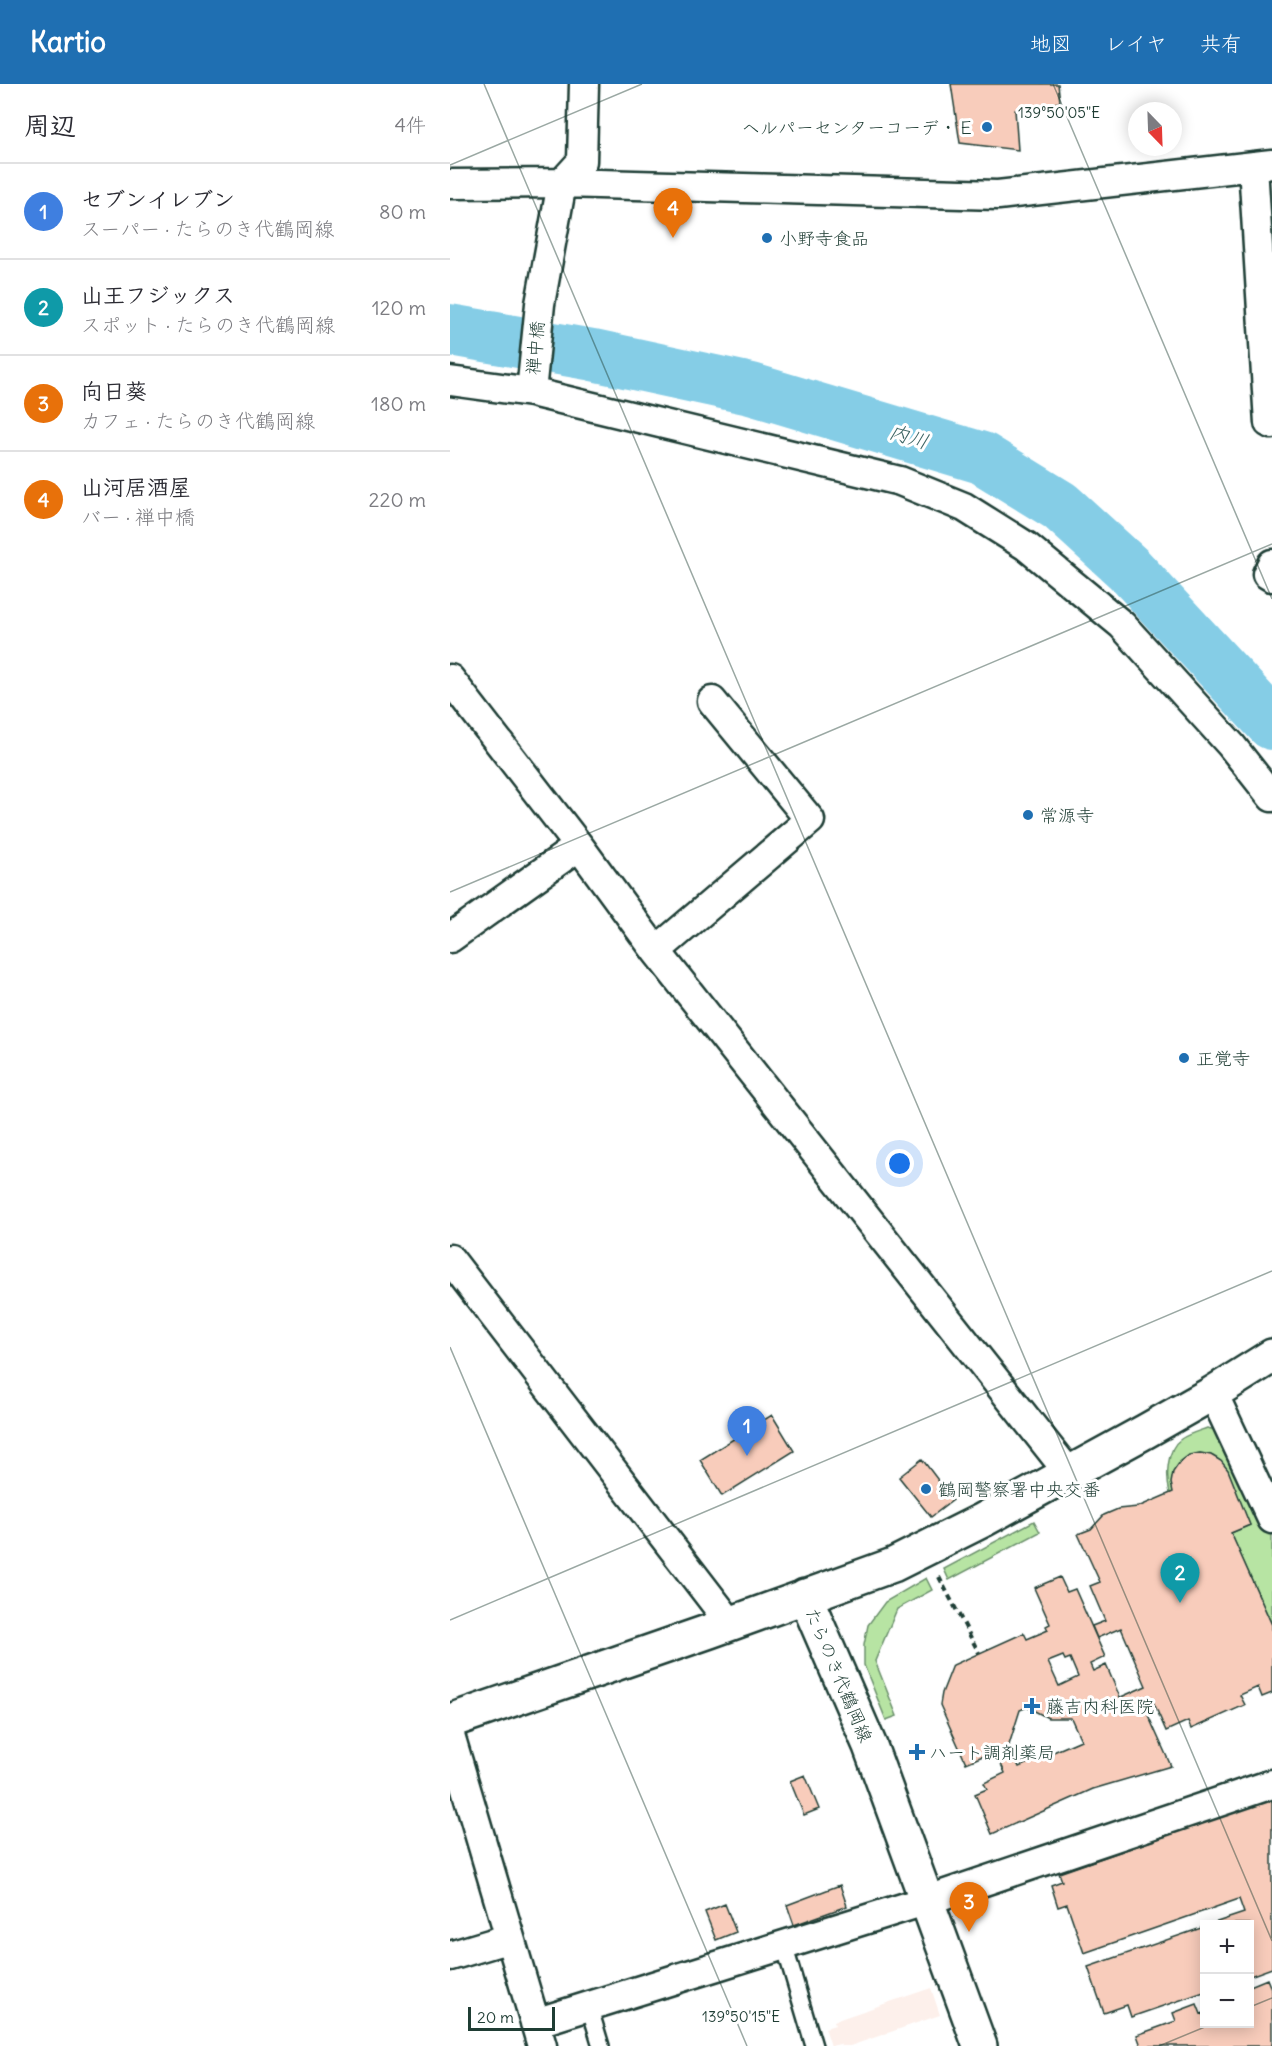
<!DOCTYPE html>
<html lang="ja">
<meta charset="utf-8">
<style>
:root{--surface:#fff;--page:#f2f2f3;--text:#2b2b33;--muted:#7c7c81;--line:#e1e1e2;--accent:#1f6fb2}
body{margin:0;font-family:Delius,"Klee One",sans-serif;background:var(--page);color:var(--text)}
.controls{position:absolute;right:18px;bottom:18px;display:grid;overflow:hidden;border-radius:0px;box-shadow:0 3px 15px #0003}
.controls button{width:54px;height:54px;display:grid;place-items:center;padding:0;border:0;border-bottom:2px solid var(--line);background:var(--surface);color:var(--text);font:30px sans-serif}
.compass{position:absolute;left:678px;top:18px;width:54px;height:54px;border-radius:50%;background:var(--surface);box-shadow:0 3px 15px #0003;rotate:157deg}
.scale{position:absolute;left:18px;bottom:15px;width:87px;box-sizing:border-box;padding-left:6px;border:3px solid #1f3d34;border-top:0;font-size:16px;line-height:21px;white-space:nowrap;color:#1f3d34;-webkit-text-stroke:4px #fff;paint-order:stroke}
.you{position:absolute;left:450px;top:1080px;width:21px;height:21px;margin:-15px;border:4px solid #fff;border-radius:50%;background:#1a73e8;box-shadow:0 0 0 9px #1a73e833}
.badge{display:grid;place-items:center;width:39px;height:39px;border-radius:50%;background:var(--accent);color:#fff;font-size:20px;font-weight:700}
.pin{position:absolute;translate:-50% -50px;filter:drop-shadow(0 2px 3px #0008)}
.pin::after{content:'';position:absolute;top:32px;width:21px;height:18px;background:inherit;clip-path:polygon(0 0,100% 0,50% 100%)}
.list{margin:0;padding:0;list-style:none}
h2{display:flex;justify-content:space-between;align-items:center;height:78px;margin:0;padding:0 24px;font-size:26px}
h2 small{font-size:20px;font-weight:400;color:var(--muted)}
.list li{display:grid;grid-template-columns:39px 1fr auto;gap:18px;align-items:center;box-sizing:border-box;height:96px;padding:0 24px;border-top:2px solid var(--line)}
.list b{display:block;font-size:22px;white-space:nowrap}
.list p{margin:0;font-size:20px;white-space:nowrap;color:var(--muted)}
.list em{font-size:20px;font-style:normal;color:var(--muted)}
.map{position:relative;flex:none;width:822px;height:1962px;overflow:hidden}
header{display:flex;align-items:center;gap:36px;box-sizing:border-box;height:84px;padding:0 30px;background:var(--accent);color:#fff}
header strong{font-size:28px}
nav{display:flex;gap:33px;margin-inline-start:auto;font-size:21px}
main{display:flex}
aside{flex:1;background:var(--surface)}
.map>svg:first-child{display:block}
.built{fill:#fdf0eb}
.green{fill:#b7e4a3;stroke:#6b906c;stroke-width:1.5}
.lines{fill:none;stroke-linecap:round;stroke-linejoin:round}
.river{stroke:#85cde6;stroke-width:52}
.building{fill:#f8ccbb;stroke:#1f3d34;stroke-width:1.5;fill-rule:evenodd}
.lane-casing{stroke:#1f3d34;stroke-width:20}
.street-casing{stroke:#1f3d34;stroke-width:33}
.secondary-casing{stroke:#1f3d34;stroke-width:38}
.path{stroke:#1f3d34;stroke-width:4;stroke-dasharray:6 4.5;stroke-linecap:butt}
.lane{stroke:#fff;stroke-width:15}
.street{stroke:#fff;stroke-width:28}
.secondary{stroke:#fff;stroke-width:33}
.ticks{fill:none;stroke:#1f3d34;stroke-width:1.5;stroke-opacity:0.45}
.poi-dot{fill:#1f6fb2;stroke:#fff;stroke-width:2}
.labels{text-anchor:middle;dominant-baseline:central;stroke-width:6;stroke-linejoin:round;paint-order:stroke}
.poi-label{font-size:18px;fill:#1f3d34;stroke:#fff;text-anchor:start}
.street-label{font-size:18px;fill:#1f3d34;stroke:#fff}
.water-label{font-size:20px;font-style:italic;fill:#386160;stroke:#fff}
.ticks-label{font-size:15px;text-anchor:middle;fill:#1f3d34;stroke:#fff;stroke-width:6;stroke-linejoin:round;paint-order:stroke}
</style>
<header>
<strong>Kartio</strong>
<nav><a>地図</a><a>レイヤ</a><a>共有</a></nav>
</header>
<main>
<aside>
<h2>周辺<small>4件</small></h2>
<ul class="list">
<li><span class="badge" style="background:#3f7fe0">1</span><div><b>セブンイレブン</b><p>スーパー · たらのき代鶴岡線</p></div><em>80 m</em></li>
<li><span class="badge" style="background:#0f9aa8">2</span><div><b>山王フジックス</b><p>スポット · たらのき代鶴岡線</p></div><em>120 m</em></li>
<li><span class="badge" style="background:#e8710a">3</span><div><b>向日葵</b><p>カフェ · たらのき代鶴岡線</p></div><em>180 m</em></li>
<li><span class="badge" style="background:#e8710a">4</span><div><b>山河居酒屋</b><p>バー · 禅中橋</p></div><em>220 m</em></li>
</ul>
</aside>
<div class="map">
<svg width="822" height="1962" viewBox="0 0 822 1962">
<rect width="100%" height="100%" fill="#fff"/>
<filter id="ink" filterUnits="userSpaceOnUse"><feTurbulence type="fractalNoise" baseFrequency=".0167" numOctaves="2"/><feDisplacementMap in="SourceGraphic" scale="12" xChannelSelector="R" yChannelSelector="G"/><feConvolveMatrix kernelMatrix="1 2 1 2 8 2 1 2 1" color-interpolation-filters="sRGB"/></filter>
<g filter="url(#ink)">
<path class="built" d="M481 1904 490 1931 400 1962H391L390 1960 381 1962 375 1944 385 1941 384 1937Z"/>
<path class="green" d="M757 1344 774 1348 822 1452V1541L781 1449 800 1441C794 1428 777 1384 770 1377 763 1369 748 1367 739 1372 723 1379 723 1393 723 1408L720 1409C716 1394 716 1365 731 1355 738 1350 749 1347 757 1344Z
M584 1437 590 1448 499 1496 494 1485Z
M476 1494 482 1506 447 1525 425 1577 447 1632 436 1636 414 1581V1561L418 1541 435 1518Z"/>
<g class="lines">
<path class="river" d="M0 246 143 271 301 305 532 374 610 422 679 485 822 640"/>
</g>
<path class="building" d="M501 0H608L610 18 565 26 568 66 510 59Z
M322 1331 344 1367 272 1412 250 1376Z
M750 1369 761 1371 771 1377 778 1386 800 1441 781 1449 822 1541V1609L812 1613 808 1603 790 1611 795 1621 741 1645 738 1637 716 1647 702 1615 676 1627 671 1613 696 1602 671 1544 647 1554 642 1542 655 1537 640 1502 650 1498 628 1450 641 1445 654 1431 668 1425 688 1423 723 1408 721 1399 723 1388 730 1378 739 1371Z
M472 1375 503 1416 481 1433 449 1393Z
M610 1493 617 1508 625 1505 655 1573 640 1580 643 1587 656 1581 676 1627 693 1620 721 1682 643 1705 542 1750 525 1710 537 1705 534 1699 555 1689 545 1667 516 1679 490 1621 492 1609 503 1581 574 1549 577 1555 598 1546 596 1542 600 1540 584 1504ZM613 1572 615 1576 620 1574 628 1593 609 1602 598 1578ZM577 1623 598 1634H621L631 1656 569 1683 559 1661 570 1626Z
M355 1691 369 1725 354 1731 340 1697Z
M822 1715V1884L800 1892V1840H761L794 1829 789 1815 634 1869 617 1820 608 1823 601 1801 612 1797 609 1789Z
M390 1801 397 1822 344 1841 337 1821Z
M275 1820 286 1848 266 1856 255 1828Z
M754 1843V1908L681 1933 677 1921 654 1929 638 1883Z
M817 1895 822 1907V1962H691L687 1951 726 1937 723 1929 747 1920 751 1930 754 1929V1940H800V1902Z"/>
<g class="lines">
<g class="lane-casing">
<path id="lane" d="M334 1861 364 1962
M139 1922 151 1962"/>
</g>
<g class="street-casing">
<path id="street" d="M803 82 819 339 822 340
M0 100 112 99 548 111 822 80
M0 297 81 308 450 397 514 423 576 462 672 541 781 661 822 713
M81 308 90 220 112 99 132 77 134 0
M822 480 817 490 822 493
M0 595 129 762 206 867 619 1389
M0 854 129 762
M206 867 360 736 262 617
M0 1175 281 1540
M763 1309 822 1435
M0 1651 92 1962
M0 1872 60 1854
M85 1939 478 1816 822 1700"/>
</g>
<g class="secondary-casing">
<path id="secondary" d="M355 1512 420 1662 530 1962
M0 1637 260 1547 443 1481 533 1436 696 1347 763 1309 822 1272"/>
</g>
<path class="path" d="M489 1493 529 1569"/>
<use href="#lane" class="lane"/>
<use href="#street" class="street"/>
<use href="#secondary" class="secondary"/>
</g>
</g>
<path class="ticks" d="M34 0 822 1857M603 0 822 515M0 81 192 0M0 808 822 460M0 1263 297 1962M0 1536 822 1187M800 1923 822 1914M709 1962 762 1940"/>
<g class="poi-dot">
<circle cx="537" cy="43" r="6"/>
<circle cx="317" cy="154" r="6"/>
<circle cx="578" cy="731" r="6"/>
<circle cx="734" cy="974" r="6"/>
<circle cx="476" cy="1405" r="6"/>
<path d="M579 1613h6v6h6v6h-6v6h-6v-6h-6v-6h6z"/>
<path d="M464 1659h6v6h6v6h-6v6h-6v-6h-6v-6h6z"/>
</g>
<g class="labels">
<g class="poi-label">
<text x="525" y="43" text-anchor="end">ヘルパーセンターコーデ・Ｅ</text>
<text x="329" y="154">小野寺食品</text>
<text x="590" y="731">常源寺</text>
<text x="746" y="974">正覚寺</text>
<text x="488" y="1405">鶴岡警察署中央交番</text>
<text x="596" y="1622">藤吉内科医院</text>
<text x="479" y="1668">ハート調剤薬局</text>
</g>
<g class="street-label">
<text transform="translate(85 264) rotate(-85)">禅中橋</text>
<text transform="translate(389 1591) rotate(67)">たらのき代鶴岡線</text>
</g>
<g class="water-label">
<text transform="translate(459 352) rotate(17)">内川</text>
</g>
</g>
<g class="ticks-label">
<text x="609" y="34">139°50'05"E</text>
<text x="291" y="1938">139°50'15"E</text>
</g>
</svg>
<div class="controls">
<button>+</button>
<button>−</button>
</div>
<svg class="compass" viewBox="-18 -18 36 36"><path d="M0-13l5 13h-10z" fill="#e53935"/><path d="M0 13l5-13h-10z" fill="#7c7c81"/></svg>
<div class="scale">20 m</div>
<div class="you"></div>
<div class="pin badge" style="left:297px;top:1372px;background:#3f7fe0">1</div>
<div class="pin badge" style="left:730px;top:1519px;background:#0f9aa8">2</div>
<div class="pin badge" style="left:519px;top:1848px;background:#e8710a">3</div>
<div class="pin badge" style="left:223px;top:154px;background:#e8710a">4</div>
</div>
</main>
